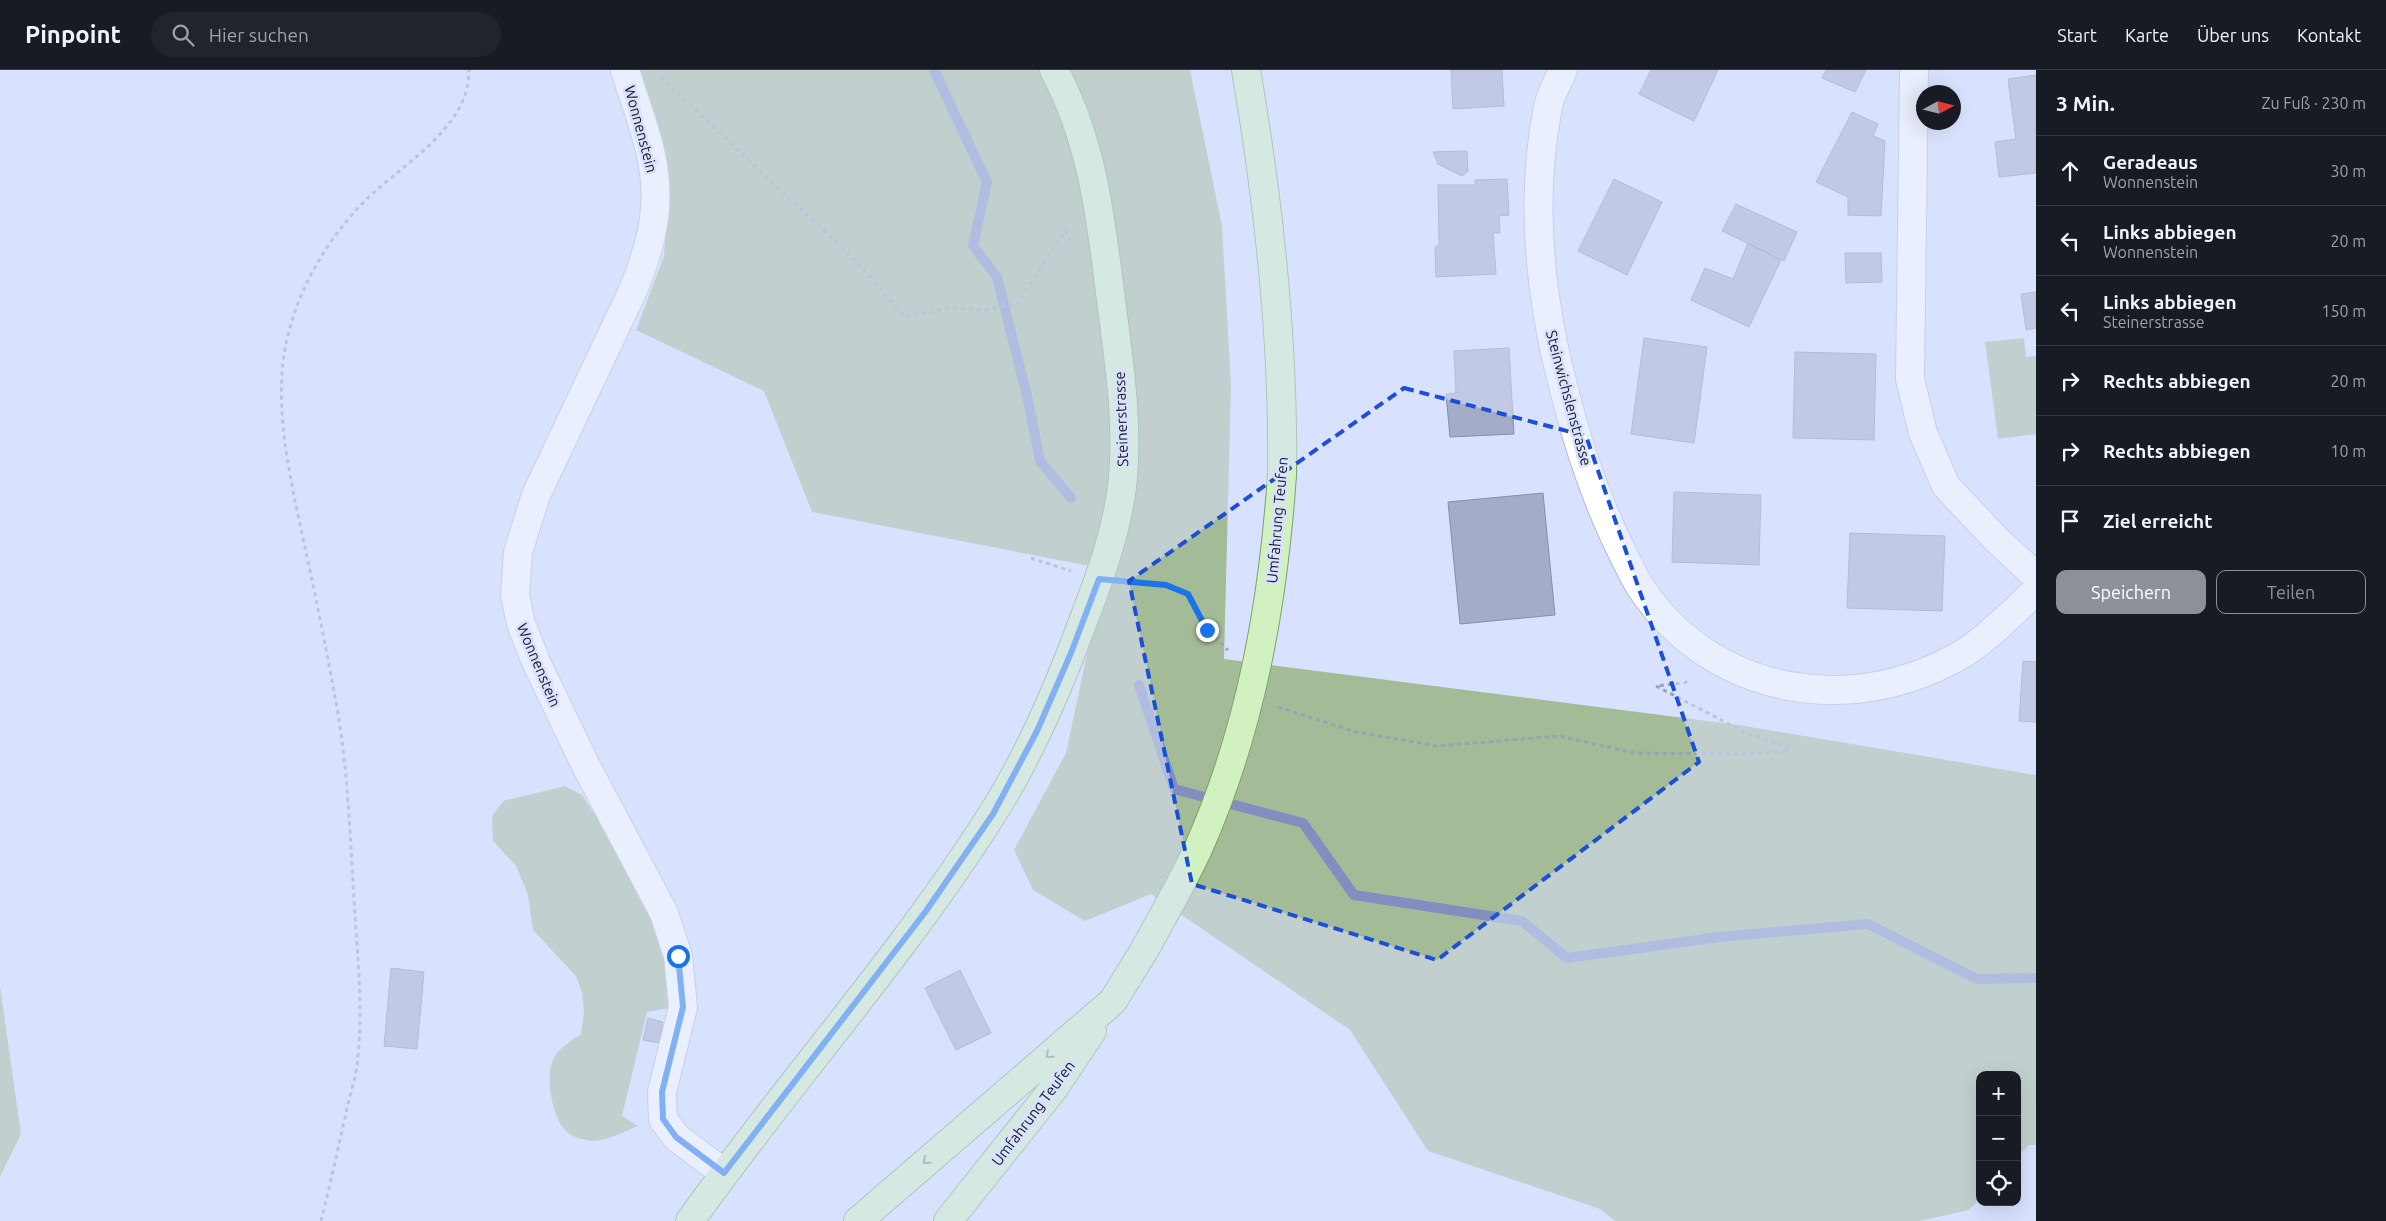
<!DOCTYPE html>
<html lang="de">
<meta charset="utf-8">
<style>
:root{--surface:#171b24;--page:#20242c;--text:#f1f3f6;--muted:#9ea1a6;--line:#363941;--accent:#8c9099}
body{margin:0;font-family:Ubuntu,sans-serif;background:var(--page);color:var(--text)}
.controls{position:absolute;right:15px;bottom:15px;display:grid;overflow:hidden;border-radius:10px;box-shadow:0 5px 20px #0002}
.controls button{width:45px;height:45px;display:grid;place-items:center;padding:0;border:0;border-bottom:1px solid var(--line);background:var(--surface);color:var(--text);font:25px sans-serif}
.compass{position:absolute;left:1916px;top:15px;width:45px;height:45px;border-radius:50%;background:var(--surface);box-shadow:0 5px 20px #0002;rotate:83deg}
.stop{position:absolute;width:15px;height:15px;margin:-11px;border:4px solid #1a73e8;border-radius:50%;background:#fff}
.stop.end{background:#1a73e8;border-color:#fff;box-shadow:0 1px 5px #0008}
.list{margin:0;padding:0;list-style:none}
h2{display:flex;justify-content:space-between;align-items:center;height:65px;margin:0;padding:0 20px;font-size:21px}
h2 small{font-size:16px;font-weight:400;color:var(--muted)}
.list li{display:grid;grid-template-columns:32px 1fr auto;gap:15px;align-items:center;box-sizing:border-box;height:70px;padding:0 20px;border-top:1px solid var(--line)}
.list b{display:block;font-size:19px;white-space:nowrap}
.list p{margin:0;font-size:16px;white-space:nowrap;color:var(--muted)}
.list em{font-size:16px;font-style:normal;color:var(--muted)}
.actions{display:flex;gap:10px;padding:15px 20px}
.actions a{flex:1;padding:11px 0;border:1px solid var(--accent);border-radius:10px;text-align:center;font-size:18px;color:var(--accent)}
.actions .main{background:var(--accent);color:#fff}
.icon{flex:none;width:28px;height:28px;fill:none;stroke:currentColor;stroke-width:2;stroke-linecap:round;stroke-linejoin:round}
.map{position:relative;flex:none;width:2036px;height:1151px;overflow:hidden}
header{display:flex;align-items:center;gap:30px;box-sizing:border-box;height:70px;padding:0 25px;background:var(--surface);border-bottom:1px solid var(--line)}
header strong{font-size:24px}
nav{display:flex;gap:28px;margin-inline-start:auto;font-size:18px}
.search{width:350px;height:45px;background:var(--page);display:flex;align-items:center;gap:12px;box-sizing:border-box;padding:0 18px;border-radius:28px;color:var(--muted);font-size:19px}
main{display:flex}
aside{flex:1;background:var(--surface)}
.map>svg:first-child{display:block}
.green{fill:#a4bb98}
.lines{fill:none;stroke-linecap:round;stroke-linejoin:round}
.stream{stroke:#818ebf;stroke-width:10}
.building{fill:#a4acc7;stroke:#878ea9}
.minor-casing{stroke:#b1bad5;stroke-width:30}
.major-casing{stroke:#7ca16e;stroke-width:30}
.path{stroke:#9aa0b7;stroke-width:3;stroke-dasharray:4 4;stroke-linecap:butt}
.minor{stroke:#fff;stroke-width:28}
.major{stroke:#d1f2c0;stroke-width:28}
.major-bridge-casing{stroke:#7ca16e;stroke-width:30;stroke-linecap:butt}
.major-bridge{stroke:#d1f2c0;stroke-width:28}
.oneway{stroke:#7d9079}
.route{stroke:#1a73e8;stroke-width:6}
.marked{fill:none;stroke:#1d4ed8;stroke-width:4;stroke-dasharray:10 6;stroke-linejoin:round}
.labels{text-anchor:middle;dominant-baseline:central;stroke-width:5;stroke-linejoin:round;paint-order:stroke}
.street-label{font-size:15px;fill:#171923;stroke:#d8e1fd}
</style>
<header>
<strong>Pinpoint</strong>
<div class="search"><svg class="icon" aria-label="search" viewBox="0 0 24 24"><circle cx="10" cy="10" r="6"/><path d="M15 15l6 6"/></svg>Hier suchen</div>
<nav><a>Start</a><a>Karte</a><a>Über uns</a><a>Kontakt</a></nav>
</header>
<main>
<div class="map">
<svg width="2036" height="1151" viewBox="0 0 2036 1151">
<rect width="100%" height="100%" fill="#d8e1fd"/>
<path class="green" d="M634 0H1190L1222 156 1231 314 1224 589 1739 655 2036 705V1075H2029L2017 1087V1005H1980V1128L1969 1140 1920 1151H1615L1600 1139 1428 1081 1350 960 1151 824 1085 851 1033 820 1014 780 1066 683 1105 499 812 442 764 321 636 260 664 186 669 119 655 56Z
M2024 268 2026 287 2036 286V364L1998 369 1985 272Z
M565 716 582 725 615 775 646 835 663 875 670 938 647 942 622 1046 638 1056C623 1062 602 1074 586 1070 581 1069 571 1066 568 1063 552 1050 545 1008 553 990 558 978 571 971 581 964L584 942 582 922 576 906 533 860 528 825 516 796 493 771 492 746 503 731Z
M0 916 21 1064 0 1107Z"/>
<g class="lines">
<path class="stream" d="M934 0 987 112 973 176 997 207 1027 326 1040 391 1071 428
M1139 615 1174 719 1303 753 1354 825 1522 851 1567 888 1719 867 1868 854 1977 909 2036 908"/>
</g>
<path class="building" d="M1451 0H1502L1504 36 1453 39Z
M1651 0H1718L1694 51 1639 24Z
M1826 0H1866L1855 22 1822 8Z
M2036 5V103L1999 107 1995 72 2016 69 2008 9Z
M1852 42 1878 54 1873 66 1885 71 1881 146 1848 145V127L1816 112Z
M1467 81 1468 101 1462 106 1438 94 1433 82Z
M1507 109 1509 145 1499 146 1500 163H1493L1496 204 1436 207 1435 177 1439 176 1438 115H1475V110Z
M1614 109 1662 132 1627 205 1578 181Z
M1736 134 1797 162 1784 191 1722 161Z
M1748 173 1781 190 1749 257 1691 230 1705 198 1733 209Z
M1845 183H1881L1882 212 1846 213Z
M2036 222V258L2026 260 2021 224Z
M1644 268 1707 277 1694 373 1631 364Z
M1509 278 1514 364 1450 367 1446 324 1456 323 1454 281Z
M1795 282 1876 284 1874 370 1793 368Z
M1674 422 1761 425 1759 495 1672 492Z
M1543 423 1555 545 1460 554 1448 432Z
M1850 463 1945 466 1942 541 1847 538Z
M2023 591 2036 592V652L2019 651Z
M391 898 424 902 417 979 384 976Z
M960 900 991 963 956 980 925 918Z
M648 948 663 952 659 973 643 970Z"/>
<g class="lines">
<g class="minor-casing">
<path id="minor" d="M625 0C636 37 653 76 655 114 658 151 647 185 634 218L536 425 518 482 515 525 521 554 536 592 586 696 664 843 678 886 683 937 662 1022 663 1049 676 1067 724 1103
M1563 0C1558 12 1550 25 1548 37 1529 132 1540 228 1564 320 1579 379 1598 436 1626 490 1631 500 1636 511 1643 521 1716 627 1855 648 1964 583 1986 570 2016 539 2036 521
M1914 0 1910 309 1923 363 1946 416 1997 470 2036 506"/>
</g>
<g class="major-casing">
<path id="major" d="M1246 0C1269 134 1284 268 1282 405
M690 1151C787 1014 901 888 991 746 1029 687 1058 619 1082 554 1099 510 1116 464 1122 417 1129 355 1119 292 1111 230 1101 151 1093 72 1054 0
M858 1151 1113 931 1145 879
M948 1151 1054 1018 1092 961"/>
</g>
<path class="path" d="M660 7 853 188 905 247 950 238 985 240 1017 234 1065 161 1071 171
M1031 488 1071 501
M1129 512 1165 515 1188 524 1207 560 1228 580
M1278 637 1356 662 1437 676 1559 666 1635 683 1743 684 1789 681 1785 675 1748 664 1656 616 1685 613 1690 608
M321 1151C330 1115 338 1079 346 1043 349 1027 355 1011 357 995 364 940 357 883 354 829 350 765 348 701 337 638 328 588 318 537 307 487 294 425 276 356 283 292 290 235 319 181 357 139 394 98 470 61 469 0"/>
<use href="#minor" class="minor"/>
<use href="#major" class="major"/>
<g class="major-bridge-casing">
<path id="major-bridge" d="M1145 879C1163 846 1182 813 1198 779 1251 660 1273 534 1282 405"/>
</g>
<use href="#major-bridge" class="major-bridge"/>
</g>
<defs><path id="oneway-chevron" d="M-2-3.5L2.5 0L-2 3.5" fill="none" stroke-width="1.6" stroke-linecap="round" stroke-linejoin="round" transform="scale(1.25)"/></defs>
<g class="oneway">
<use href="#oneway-chevron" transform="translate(1049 985) rotate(139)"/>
<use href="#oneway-chevron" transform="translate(926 1091) rotate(139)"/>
</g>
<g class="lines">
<path class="route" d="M678 886 683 937 662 1022 663 1049 676 1067 724 1103 926 841 993 744 1037 661 1071 583 1099 509 1166 515 1188 524 1207 560"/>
</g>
<path d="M0 0H2036V1151H0ZM1404 318 1586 366 1699 692 1437 890 1192 814 1129 511Z" fill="#d8e1fd" fill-opacity=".55" fill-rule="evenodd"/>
<path class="marked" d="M1404 318 1586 366 1699 692 1437 890 1192 814 1129 511Z"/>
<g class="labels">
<g class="street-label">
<text transform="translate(641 59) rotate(75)">Wonnenstein</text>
<text transform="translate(1569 328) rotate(75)">Steinwichslenstrasse</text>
<text transform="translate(1121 349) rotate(-92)">Steinerstrasse</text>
<text transform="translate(1277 450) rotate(-85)">Umfahrung Teufen</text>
<text transform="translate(539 595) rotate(67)">Wonnenstein</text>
<text transform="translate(1033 1043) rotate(-53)">Umfahrung Teufen</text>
</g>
</g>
</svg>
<div class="controls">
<button>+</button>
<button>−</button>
<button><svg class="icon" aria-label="locate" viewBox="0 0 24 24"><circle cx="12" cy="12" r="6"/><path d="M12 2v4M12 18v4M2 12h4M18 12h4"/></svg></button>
</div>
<svg class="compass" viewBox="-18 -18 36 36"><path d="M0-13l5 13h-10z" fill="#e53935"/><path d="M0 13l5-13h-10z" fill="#9ea1a6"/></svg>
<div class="stop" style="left:678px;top:886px"></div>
<div class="stop end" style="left:1207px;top:560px"></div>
</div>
<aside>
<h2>3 Min.<small>Zu Fuß · 230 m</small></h2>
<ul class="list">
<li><svg class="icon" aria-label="ahead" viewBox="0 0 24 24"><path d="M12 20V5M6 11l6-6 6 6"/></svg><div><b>Geradeaus</b><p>Wonnenstein</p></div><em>30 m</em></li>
<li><svg class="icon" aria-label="left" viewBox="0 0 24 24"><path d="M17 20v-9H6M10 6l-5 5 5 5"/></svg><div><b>Links abbiegen</b><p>Wonnenstein</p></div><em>20 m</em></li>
<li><svg class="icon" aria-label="left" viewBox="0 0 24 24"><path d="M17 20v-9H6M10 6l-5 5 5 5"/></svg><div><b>Links abbiegen</b><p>Steinerstrasse</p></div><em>150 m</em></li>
<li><svg class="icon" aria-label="right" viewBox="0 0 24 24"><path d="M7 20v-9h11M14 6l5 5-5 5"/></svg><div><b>Rechts abbiegen</b></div><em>20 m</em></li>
<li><svg class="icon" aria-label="right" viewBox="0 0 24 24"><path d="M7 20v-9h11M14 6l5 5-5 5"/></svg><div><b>Rechts abbiegen</b></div><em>10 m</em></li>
<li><svg class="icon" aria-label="arrive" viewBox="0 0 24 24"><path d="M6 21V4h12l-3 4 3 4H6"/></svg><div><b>Ziel erreicht</b></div></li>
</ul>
<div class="actions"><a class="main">Speichern</a><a>Teilen</a></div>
</aside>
</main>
